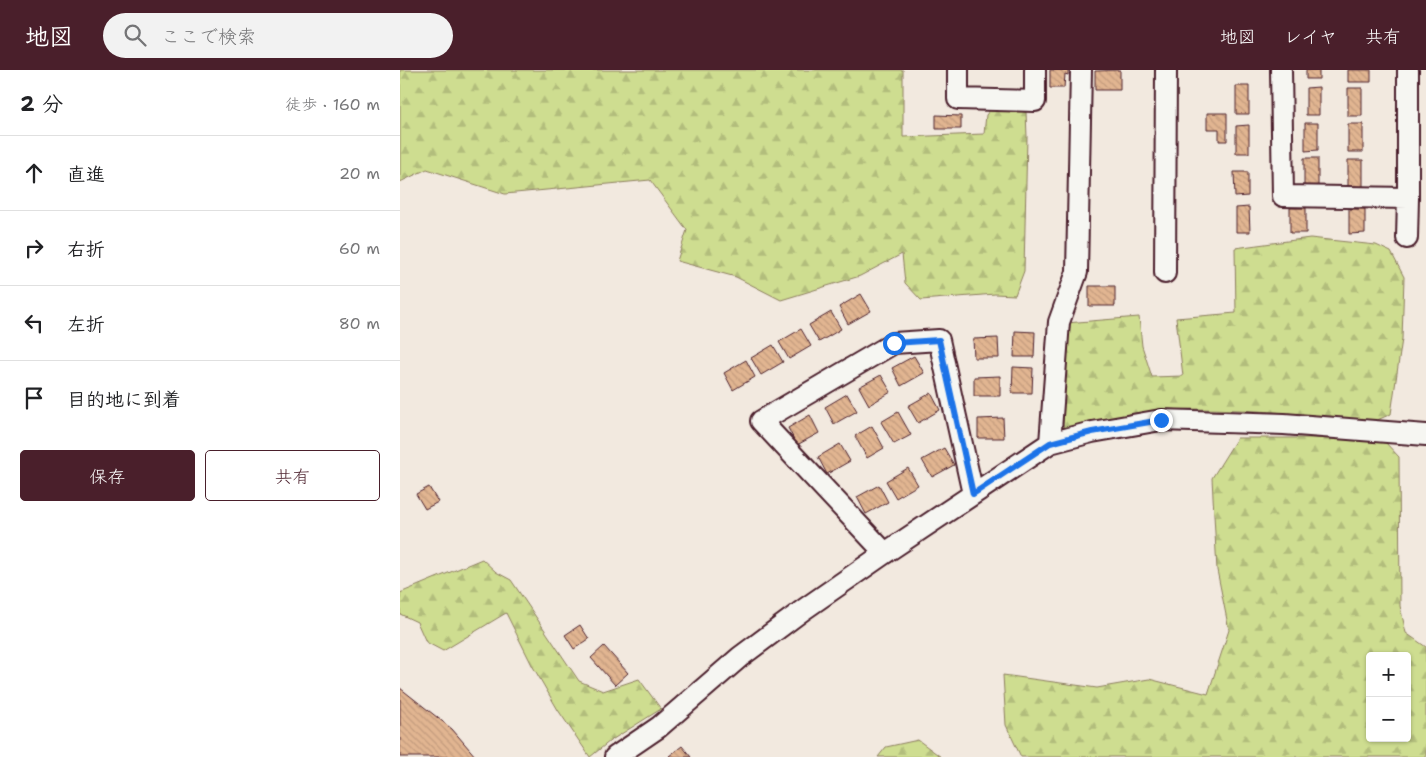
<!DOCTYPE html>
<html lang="ja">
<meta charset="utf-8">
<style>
:root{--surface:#fff;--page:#f2f2f2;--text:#202124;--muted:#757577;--line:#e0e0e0;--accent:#4a1f2b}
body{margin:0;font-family:"Shantell Sans","Klee One",sans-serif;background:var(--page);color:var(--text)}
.controls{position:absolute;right:15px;bottom:15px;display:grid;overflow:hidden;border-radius:5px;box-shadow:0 1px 4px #0004}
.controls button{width:45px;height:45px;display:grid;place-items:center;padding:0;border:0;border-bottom:1px solid var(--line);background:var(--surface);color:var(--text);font:25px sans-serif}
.stop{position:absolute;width:15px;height:15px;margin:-11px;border:4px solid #1a73e8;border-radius:50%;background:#fff}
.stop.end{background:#1a73e8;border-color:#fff;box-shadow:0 1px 5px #0008}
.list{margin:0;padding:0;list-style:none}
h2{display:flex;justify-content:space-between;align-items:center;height:65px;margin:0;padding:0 20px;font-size:21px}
h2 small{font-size:16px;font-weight:400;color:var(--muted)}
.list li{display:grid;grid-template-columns:32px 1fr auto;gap:15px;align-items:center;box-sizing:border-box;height:75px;padding:0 20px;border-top:1px solid var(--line)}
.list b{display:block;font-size:19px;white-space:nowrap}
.list em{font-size:16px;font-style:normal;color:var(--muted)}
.actions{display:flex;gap:10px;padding:15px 20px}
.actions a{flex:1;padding:11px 0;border:1px solid var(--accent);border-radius:5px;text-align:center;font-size:18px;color:var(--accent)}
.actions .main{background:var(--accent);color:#fff}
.icon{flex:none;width:28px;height:28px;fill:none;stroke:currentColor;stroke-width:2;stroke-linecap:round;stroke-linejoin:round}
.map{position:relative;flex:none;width:1026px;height:687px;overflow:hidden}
header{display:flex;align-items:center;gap:30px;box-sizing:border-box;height:70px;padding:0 25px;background:var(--accent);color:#fff}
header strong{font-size:24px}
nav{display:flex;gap:28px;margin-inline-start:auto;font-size:18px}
.search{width:350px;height:45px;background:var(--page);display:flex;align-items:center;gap:12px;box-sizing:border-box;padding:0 18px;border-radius:28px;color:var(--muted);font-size:19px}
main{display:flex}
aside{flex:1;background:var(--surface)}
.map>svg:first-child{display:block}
.forest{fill:url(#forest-firs);stroke:#8c7e5e;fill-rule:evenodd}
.building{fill:url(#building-back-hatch);stroke:#4a1f2b}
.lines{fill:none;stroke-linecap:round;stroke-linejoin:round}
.minor-casing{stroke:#4a1f2b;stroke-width:24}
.minor{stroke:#f6f6f2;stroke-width:20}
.route{stroke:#1a73e8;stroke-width:6}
</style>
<header>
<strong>地図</strong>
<div class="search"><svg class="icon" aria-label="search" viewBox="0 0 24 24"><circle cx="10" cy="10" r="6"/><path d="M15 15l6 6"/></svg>ここで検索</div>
<nav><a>地図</a><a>レイヤ</a><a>共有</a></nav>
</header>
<main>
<aside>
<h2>2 分<small>徒歩 · 160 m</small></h2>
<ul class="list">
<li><svg class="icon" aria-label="ahead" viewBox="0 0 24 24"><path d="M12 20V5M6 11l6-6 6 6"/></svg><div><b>直進</b></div><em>20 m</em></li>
<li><svg class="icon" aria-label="right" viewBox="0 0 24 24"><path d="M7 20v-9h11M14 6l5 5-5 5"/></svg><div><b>右折</b></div><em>60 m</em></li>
<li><svg class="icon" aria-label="left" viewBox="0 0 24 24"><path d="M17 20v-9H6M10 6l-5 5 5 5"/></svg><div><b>左折</b></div><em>80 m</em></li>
<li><svg class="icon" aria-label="arrive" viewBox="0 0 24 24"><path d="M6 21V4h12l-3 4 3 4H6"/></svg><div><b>目的地に到着</b></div></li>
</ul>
<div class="actions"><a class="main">保存</a><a>共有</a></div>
</aside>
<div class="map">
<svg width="1026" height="687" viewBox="0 0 1026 687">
<defs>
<pattern id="forest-firs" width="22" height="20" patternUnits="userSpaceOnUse" patternTransform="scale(1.25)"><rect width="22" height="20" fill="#cedd90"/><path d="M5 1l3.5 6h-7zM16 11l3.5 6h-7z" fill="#b2bd7c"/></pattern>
<pattern id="building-back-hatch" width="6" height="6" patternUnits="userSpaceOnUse" patternTransform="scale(1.25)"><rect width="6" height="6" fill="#e1b591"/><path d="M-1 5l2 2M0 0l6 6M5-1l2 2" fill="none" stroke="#c39b7d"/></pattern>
</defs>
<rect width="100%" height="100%" fill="#f2e9df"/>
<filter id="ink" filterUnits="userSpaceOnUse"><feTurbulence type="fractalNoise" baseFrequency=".02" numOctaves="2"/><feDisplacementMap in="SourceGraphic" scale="10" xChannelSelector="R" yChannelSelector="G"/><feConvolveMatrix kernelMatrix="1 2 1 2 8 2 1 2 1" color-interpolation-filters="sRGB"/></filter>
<g filter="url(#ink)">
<path class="forest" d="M0 0H503V67L584 64 586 45 593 36 626 42 627 67 624 201 615 225 595 224 521 230 505 213 502 184 460 206 381 230 336 207 277 191 287 160 250 110 105 124 27 99 0 112Z
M910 168 976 175 991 182 1004 207 1002 269 991 344 975 351C905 345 834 336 764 340 729 342 696 352 663 360L666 253 739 247 742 276 752 307 783 306 776 248 836 243 835 178Z
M837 368H911L984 371 999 387 1000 536 1006 563 1026 577V687H621L606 655 603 605 697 618 749 609 808 624 829 560 817 500 812 408ZM970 586H1007V668H970Z
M82 489 96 502 111 510 179 611 203 621 239 609 261 639 210 671 190 687 158 640 132 595 106 543 43 581 26 572 17 552 0 544V523Z
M518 670 541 687H478L486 677Z"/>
<path class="building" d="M650 0H668V5L665 4 664 18H650Z
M720 0V20H695V1Z
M906 0H919V9H906Z
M948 0H971V12H948Z
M836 16H849V44H836Z
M919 17V45H906V18Z
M948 18H962V46H948Z
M807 43H827V71H819V59H807Z
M536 45 561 46V59H536Z
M905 53H918V80L905 81Z
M948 54H963V82H948Z
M849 55V83H836V56Z
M904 88H918V116H904Z
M948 90H963V117H948Z
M834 102H848V126L835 127Z
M849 137 850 162H836V138Z
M890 138H906V163H890Z
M949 139H965V163L949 164Z
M689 216H715V236H689Z
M461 224 471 241 448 254 439 237Z
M431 242 441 259 419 272 409 255Z
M401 259 411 276 389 289 379 272Z
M615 261 635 262 634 287H614Z
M598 268 599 288H574L573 269Z
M373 275 383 292 361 305 351 288Z
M514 286 524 303 501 316 492 298Z
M346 290 355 307 333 320 324 303Z
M613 297 633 298 632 323H612Z
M481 305 491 322 469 335 459 317Z
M600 306V326H574V307Z
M531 323 540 340 518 353 508 336Z
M447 324 457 341 434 354 425 337Z
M498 342 511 365 494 374 481 352Z
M410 345 419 363 397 375 388 358Z
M603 348 604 368H578V349Z
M472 356 484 378 467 388 455 366Z
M440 374 450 391 427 404 418 387Z
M544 378 554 395 532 407 522 390Z
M508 398 518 415 496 428 486 411Z
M479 415 488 432 466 444 457 427Z
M29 417 38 432 25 439 16 424Z
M180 555 189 569 174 579 165 565Z
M204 576 228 603 215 615 191 588Z
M0 618 52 659 76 687H0Z
M282 676 291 687H270L269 686Z"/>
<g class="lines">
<g class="minor-casing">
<path id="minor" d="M558 0V29L635 31V0
M881 0 883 126 1008 128V0
M1007 168 1008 128
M765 203 766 0
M650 373 659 252 677 202 681 0
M485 483 361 351 494 273 539 270 573 424
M215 687 259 657 340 587 403 540 485 483 650 373 692 362 761 350 884 354 1026 365"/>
</g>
<use href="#minor" class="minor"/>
</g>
</g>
<g class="lines" filter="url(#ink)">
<path class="route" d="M494 273 539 270 573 424 650 373 692 362 761 350"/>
</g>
</svg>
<div class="controls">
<button>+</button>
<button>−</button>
</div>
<div class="stop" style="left:494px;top:273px"></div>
<div class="stop end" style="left:761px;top:350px"></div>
</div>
</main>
